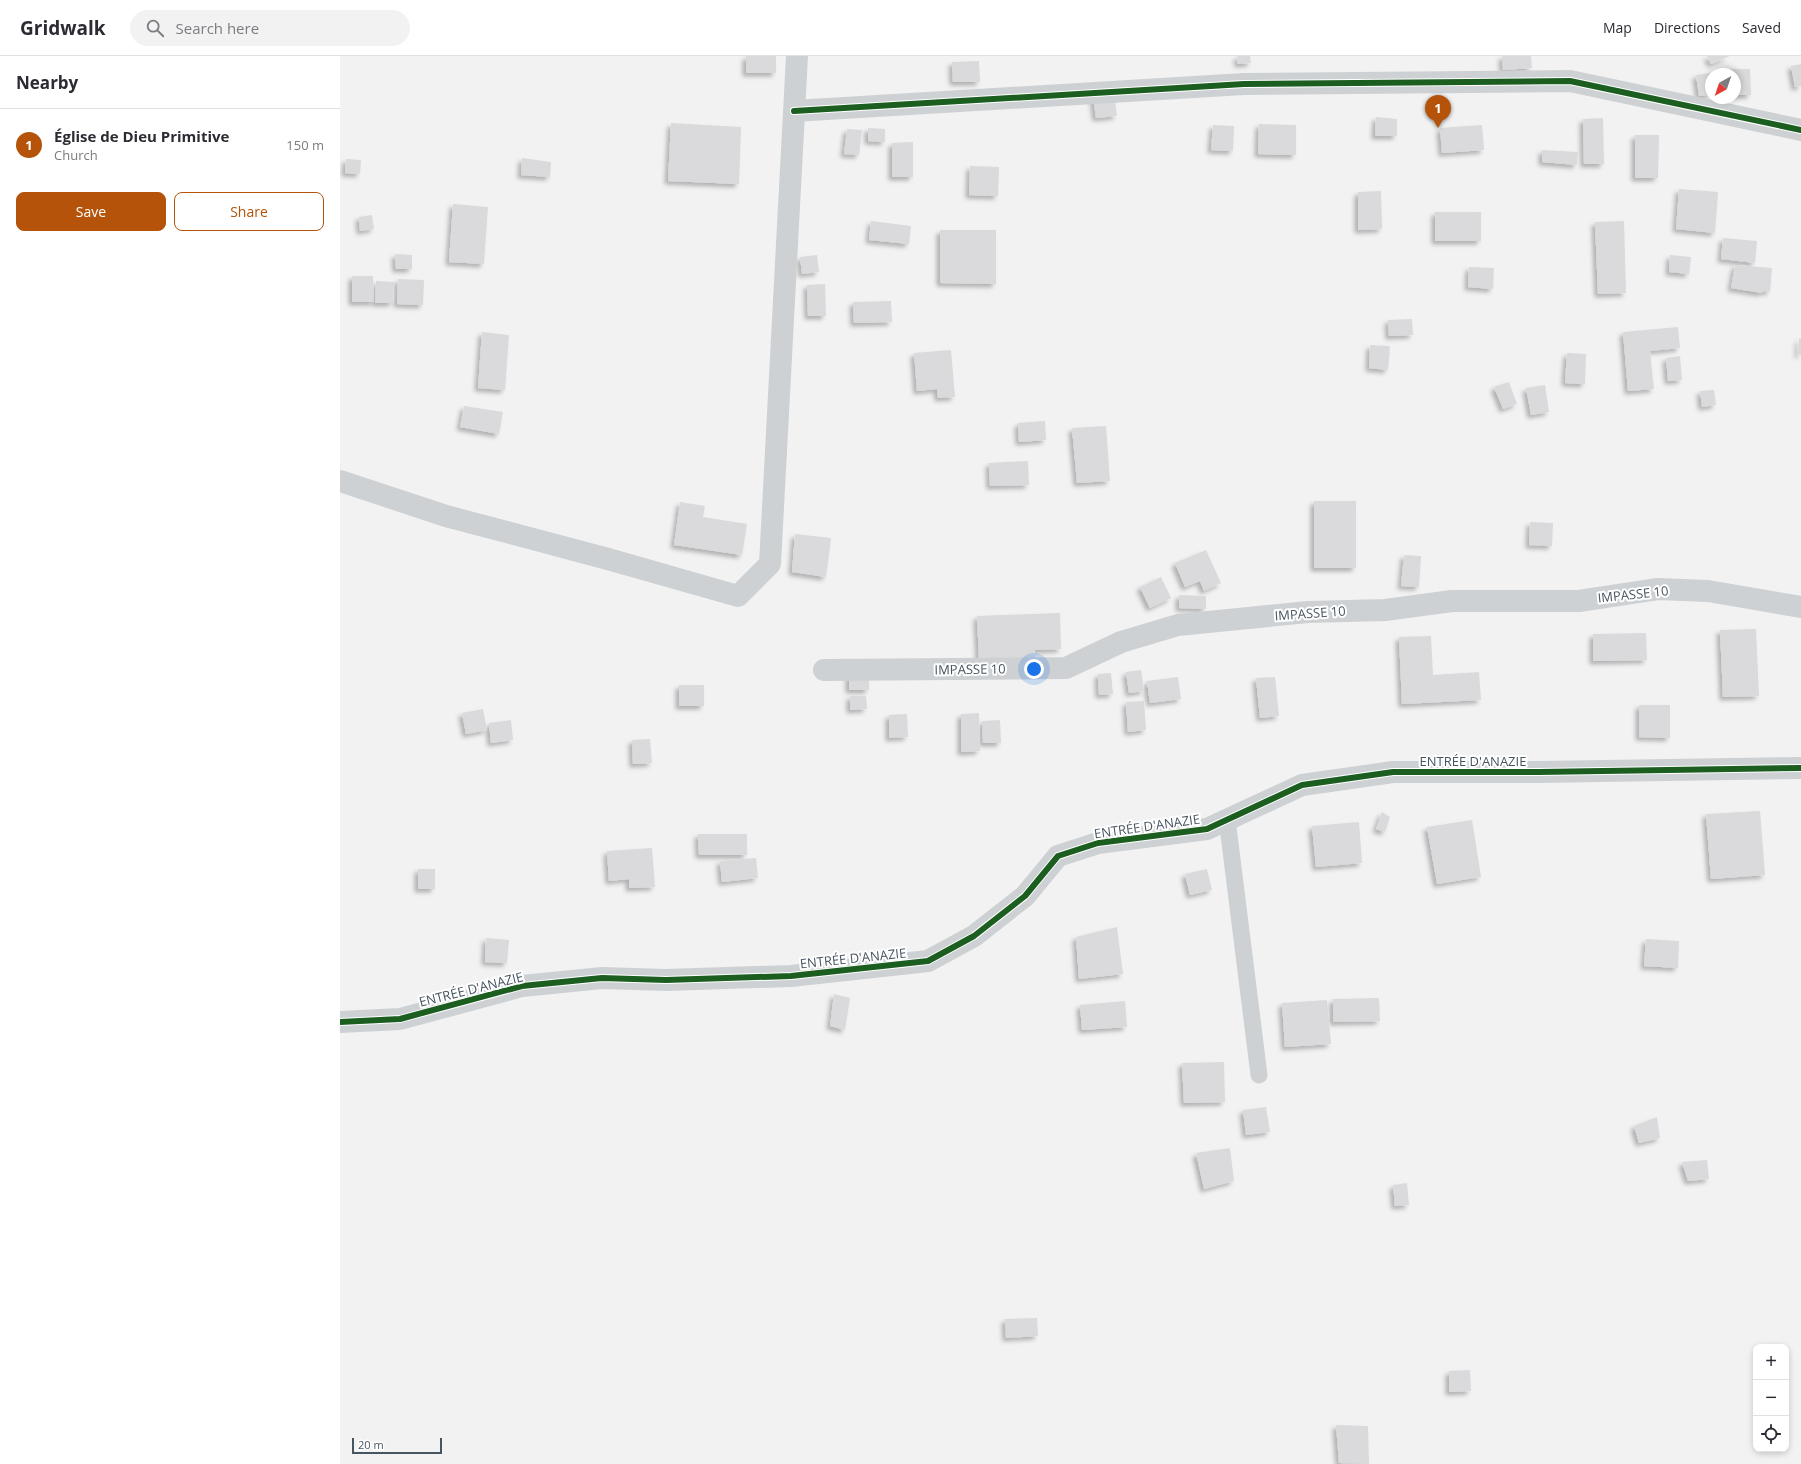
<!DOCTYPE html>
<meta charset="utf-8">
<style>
:root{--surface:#fff;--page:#f2f2f3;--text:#2b2b33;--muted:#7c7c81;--line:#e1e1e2;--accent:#b45309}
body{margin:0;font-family:"Open Sans",sans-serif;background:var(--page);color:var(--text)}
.controls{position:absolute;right:12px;bottom:12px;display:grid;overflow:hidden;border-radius:8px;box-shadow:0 2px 6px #0003}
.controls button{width:36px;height:36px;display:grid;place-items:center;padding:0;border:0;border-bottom:1px solid var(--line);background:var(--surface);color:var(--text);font:20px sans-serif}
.compass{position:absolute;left:1365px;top:12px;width:36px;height:36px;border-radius:50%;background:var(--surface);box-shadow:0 2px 6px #0003;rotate:220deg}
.scale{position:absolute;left:12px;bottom:10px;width:90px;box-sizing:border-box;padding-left:4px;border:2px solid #475561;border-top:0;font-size:11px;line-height:14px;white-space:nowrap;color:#475561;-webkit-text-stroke:3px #fff;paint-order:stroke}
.you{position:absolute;left:694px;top:613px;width:14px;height:14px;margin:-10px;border:3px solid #fff;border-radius:50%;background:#1a73e8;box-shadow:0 0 0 6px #1a73e833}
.badge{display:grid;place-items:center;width:26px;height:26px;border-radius:50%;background:var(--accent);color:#fff;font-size:13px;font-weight:700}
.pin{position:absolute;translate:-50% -33px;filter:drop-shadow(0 1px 2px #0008)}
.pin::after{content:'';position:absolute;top:21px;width:14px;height:12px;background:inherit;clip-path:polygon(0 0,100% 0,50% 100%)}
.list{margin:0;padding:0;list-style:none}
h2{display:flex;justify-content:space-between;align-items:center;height:52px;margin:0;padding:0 16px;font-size:17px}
h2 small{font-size:13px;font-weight:400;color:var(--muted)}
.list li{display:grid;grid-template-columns:26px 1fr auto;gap:12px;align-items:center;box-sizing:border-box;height:72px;padding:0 16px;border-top:1px solid var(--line)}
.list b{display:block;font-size:15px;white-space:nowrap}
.list p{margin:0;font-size:13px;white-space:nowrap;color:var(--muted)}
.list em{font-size:13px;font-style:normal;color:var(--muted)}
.actions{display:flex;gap:8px;padding:12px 16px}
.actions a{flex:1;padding:9px 0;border:1px solid var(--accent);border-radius:8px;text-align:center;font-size:14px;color:var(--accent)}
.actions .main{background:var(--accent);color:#fff}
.icon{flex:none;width:22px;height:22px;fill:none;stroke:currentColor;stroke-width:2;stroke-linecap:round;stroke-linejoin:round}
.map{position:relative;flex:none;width:1461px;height:1408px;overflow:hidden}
header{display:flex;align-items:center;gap:24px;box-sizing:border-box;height:56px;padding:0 20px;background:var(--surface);border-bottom:1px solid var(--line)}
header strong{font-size:19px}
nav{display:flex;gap:22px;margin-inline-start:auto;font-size:14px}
.search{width:280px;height:36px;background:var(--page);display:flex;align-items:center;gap:10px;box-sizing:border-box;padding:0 14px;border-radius:22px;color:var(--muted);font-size:15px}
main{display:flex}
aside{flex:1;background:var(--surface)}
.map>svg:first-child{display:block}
.building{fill:#dadadc;filter:url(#shadow)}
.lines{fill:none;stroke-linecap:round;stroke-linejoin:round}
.lane{stroke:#ced1d3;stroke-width:17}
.street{stroke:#ced1d3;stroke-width:22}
.cycleway-casing{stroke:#fff;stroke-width:8}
.cycleway{stroke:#1b5e20;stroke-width:6}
.labels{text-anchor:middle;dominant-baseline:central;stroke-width:4;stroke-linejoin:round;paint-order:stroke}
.street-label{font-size:13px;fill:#475561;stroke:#fff}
</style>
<header>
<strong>Gridwalk</strong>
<div class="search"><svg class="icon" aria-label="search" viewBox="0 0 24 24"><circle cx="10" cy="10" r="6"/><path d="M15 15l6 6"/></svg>Search here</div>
<nav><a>Map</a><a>Directions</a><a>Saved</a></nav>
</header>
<main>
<aside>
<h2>Nearby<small></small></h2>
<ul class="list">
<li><span class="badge">1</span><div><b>Église de Dieu Primitive</b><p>Church</p></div><em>150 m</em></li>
</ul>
<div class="actions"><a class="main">Save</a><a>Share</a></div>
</aside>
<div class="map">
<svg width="1461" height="1408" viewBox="0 0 1461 1408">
<defs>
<filter id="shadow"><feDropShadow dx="-3.5" dy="3.5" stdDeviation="2" flood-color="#0004"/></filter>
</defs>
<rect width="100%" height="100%" fill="#f3f2f2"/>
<path class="building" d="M406 0H436V17H406Z
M897 0H910L911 7 898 8Z
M1162 0H1191L1192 12 1163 14Z
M1367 0H1390L1371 8Z
M639 5 640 26H613L612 6Z
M1461 8V30L1455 31 1451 10Z
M1390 13H1410L1411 39H1395V18H1390Z
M1376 16V18H1371V39L1359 40 1356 19Z
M774 38 777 60 756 62 753 41Z
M1036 61 1057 63V80H1035Z
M1263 62 1264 108H1244L1243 63Z
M331 67 401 71 399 128 328 125Z
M919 68 956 69V99L918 98Z
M873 69 894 70 893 95 871 94Z
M1142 69 1144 94 1102 97 1100 72Z
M528 72 545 73V86L528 85Z
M507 73 522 74 519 99 504 98Z
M1295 79H1319L1318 122H1295Z
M573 86V121H552V87Z
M1202 94 1238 96 1237 109 1202 106Z
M182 102 211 106 210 121 181 119Z
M6 103 21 104 20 118 5 117Z
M630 110 659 111 658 140 629 139Z
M1339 133 1378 136 1375 177 1336 173Z
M1041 135 1042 173 1018 174V136Z
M113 148 148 151 144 208 109 206Z
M1095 156H1141V185H1095Z
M32 159 34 173 20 175 19 161Z
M531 165 571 170 569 188 529 184Z
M1284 165 1286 237 1258 238 1255 166Z
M600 174H656V228L600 227Z
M1383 182 1417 185 1415 207 1381 203Z
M55 198 72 199V213H56Z
M477 199 479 216 462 218 460 201Z
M1330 199 1351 201 1349 218 1329 216Z
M1395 209 1432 212 1430 236 1423 235 1422 237 1391 232Z
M1129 211 1154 212 1153 233 1128 231Z
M12 220H33L34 246H12Z
M58 223 84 224 83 249 57 248Z
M36 225 54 226 53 247H35Z
M485 228 486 260H468L467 229Z
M551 245 552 266 514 267 513 246Z
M1072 263 1073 279 1049 280 1048 264Z
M1338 271 1340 292 1310 295 1314 333 1288 335 1283 276Z
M142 276 169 279 165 334 138 332Z
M1459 282 1461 283V299L1458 298Z
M1030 289 1050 290 1048 314 1029 312Z
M611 294 615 341 598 342 597 333 577 335 574 297Z
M1227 297 1246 298 1245 328 1225 327Z
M1340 300 1342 324 1328 325 1326 302Z
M1169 326 1177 348 1163 353 1154 331Z
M1205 329 1209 356 1191 359 1186 332Z
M1374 334 1376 349 1362 351 1360 335Z
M124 350 163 356 159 378 120 371Z
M705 365 706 384 679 386 678 367Z
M766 370 770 425 737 427 732 372Z
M688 405 689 429 650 430 649 407Z
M974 445H1016V512H974Z
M340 446 365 450 363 461 407 468 402 499 334 489Z
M1190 466 1213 467 1212 490 1189 489Z
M455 478 491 482 486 521 452 516Z
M866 494 881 527 864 535 860 525 845 531 835 507Z
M1064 499 1081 500 1079 531 1061 530Z
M821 521 831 542 810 552 800 531Z
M839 539 866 540V553L839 552Z
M720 557 721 593 695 594V602L639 604 637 560Z
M1416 573 1419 640 1383 641 1380 574Z
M1306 577 1307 604 1253 605V578Z
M1091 580 1093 619 1139 616 1141 644 1062 648 1059 581Z
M801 614 804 635 789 637 786 616Z
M771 617 773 638 759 639 758 618Z
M509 618H529V634H509Z
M838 621 841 643 810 647 807 625Z
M935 621 939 660 920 662 916 622Z
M339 629H364V650H339Z
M510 640H526L527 653 510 654Z
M804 645 806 674 788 676 786 646Z
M1299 649H1330V682L1299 681Z
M143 653 147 674 126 678 122 657Z
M639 657 640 695 621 696V658Z
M567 658 568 681 549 682V659Z
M171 664 173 684 151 687 149 667Z
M660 664 661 687H643L642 665Z
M310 683 312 707 293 708 292 684Z
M1420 755 1425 819 1371 823 1366 758Z
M1042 756 1050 761 1045 776 1036 773Z
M1132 764 1141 821 1097 828 1087 771Z
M1019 766 1022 807 976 811 972 770Z
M358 778H407V799H359Z
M312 792 315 831 289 832V823L269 825 267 795Z
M416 802 418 822 382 826 380 805Z
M78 813H95V833H78Z
M867 813 872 834 850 839 845 818Z
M777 871 783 918 739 923 736 881Z
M146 882 169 884 167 907 145 906Z
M1306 883 1339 885 1338 912 1304 910Z
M494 938 510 942 505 974 490 970Z
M1039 942 1040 965 993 966V943Z
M987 944 991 988 945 991 942 947Z
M785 945 787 971 742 974 740 949Z
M884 1006 885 1046 844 1047 842 1007Z
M926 1051 930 1076 906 1079 903 1054Z
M1317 1061 1320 1082 1299 1087 1294 1070Z
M890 1092 894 1125 864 1133 856 1097Z
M1367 1104 1369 1123 1348 1125 1342 1106Z
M1067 1127 1069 1149 1055 1150 1053 1129Z
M697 1262 698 1280 666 1282 665 1263Z
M1130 1314 1131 1335 1109 1336V1315Z
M996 1369 1028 1370 1029 1408 999 1407Z"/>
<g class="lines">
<path class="lane" d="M887 763 919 1019"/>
<path class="street" d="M454 55 904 28 1230 25 1461 74
M0 425 106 460 268 503 398 540 430 508 457 0
M484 614 726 612 781 586 838 569 968 556 1045 554 1112 545H1239L1318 533 1368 535 1461 551
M0 966 60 963 182 930 262 922 326 924 451 920 588 905 634 880 685 840 718 800 758 787 867 773 962 729 1053 716H1199L1461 712"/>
<g class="cycleway-casing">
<path id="cycleway" d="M454 55 904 28 1230 25 1461 74
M0 966 60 963 182 930 262 922 326 924 451 920 588 905 634 880 685 840 718 800 758 787 867 773 962 729 1053 716H1199L1461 712"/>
</g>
<use href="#cycleway" class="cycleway"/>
</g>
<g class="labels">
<g class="street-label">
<text transform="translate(1293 538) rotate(-6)">IMPASSE 10</text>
<text transform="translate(970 557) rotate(-4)">IMPASSE 10</text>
<text transform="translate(630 613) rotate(-1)">IMPASSE 10</text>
<text x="1133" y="705">ENTRÉE D'ANAZIE</text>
<text transform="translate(807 770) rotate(-8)">ENTRÉE D'ANAZIE</text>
<text transform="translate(513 902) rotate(-6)">ENTRÉE D'ANAZIE</text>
<text transform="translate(131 933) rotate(-14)">ENTRÉE D'ANAZIE</text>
</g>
</g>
</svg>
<div class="controls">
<button>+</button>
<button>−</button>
<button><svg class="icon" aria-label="locate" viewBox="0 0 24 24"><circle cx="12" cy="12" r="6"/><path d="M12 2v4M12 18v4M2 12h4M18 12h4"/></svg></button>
</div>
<svg class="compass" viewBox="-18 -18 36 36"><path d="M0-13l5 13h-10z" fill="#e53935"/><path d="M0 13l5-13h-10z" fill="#7c7c81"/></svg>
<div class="scale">20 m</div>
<div class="you"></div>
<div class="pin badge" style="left:1098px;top:72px">1</div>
</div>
</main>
